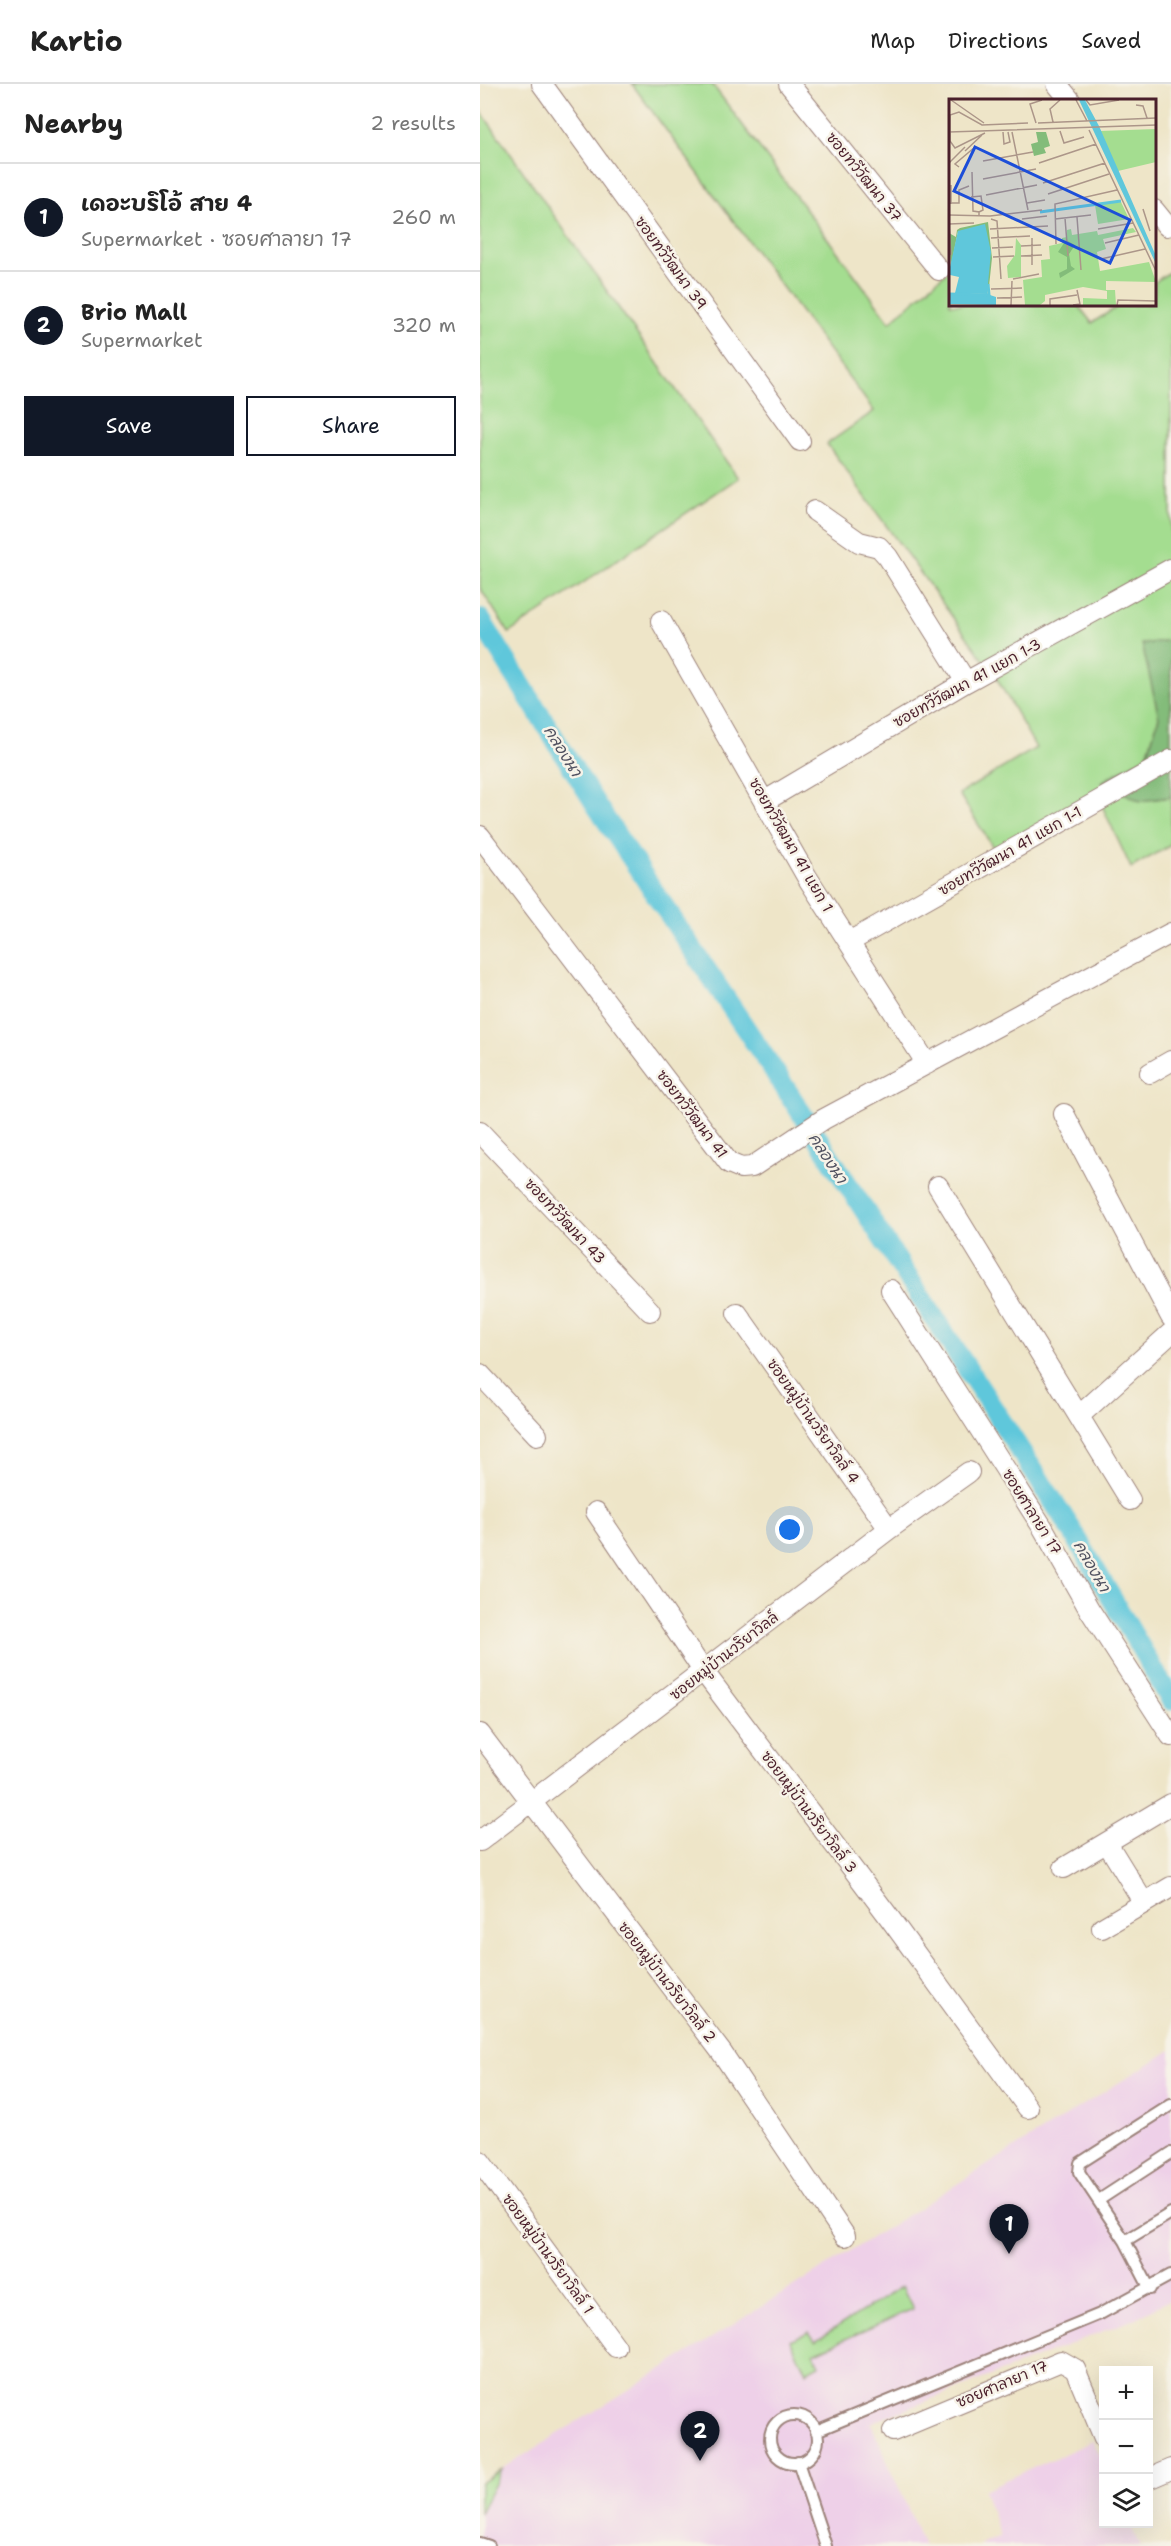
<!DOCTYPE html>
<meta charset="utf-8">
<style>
:root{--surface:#fff;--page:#f2f2f2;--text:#222;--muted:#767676;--line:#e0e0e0;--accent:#111827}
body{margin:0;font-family:"Shantell Sans","Playpen Sans Thai",sans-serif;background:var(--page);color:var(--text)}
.controls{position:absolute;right:18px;bottom:18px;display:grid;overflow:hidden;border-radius:0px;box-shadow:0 6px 24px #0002}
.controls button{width:54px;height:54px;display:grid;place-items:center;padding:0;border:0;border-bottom:2px solid var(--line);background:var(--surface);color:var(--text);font:30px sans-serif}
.you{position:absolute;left:310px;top:1446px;width:21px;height:21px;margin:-15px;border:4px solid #fff;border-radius:50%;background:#1a73e8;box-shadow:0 0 0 9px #1a73e833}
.badge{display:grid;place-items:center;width:39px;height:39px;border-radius:50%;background:var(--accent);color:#fff;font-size:20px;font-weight:700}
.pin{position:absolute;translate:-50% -50px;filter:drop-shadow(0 2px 3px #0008)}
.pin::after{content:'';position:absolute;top:32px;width:21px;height:18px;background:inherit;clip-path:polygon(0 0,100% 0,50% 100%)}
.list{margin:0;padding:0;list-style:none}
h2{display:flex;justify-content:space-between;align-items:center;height:78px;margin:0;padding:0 24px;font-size:26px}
h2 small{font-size:20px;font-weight:400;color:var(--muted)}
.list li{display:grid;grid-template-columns:39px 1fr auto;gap:18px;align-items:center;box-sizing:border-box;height:108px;padding:0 24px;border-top:2px solid var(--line)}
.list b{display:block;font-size:22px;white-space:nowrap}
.list p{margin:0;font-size:20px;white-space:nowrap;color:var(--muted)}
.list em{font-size:20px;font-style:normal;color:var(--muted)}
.actions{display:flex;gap:12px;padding:18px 24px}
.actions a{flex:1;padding:14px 0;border:2px solid var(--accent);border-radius:0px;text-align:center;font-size:21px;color:var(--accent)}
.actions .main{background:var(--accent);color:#fff}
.icon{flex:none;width:33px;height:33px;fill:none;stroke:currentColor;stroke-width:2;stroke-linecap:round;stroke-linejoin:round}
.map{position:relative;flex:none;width:691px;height:2462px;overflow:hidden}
header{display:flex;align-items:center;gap:36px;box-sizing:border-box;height:84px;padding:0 30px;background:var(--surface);border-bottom:2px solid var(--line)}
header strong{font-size:28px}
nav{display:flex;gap:33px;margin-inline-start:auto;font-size:21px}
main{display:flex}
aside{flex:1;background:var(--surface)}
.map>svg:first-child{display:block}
.built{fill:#eed0e8}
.green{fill:#a4dd90;stroke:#777e5e;stroke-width:1.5}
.forest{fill:#83bc7a;stroke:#666e52;stroke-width:1.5}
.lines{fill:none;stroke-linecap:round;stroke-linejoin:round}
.canal{stroke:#5fc7db;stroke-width:21}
.lane-casing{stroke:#9c827a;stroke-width:14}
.street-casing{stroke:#9c827a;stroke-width:22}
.lane{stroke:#fff;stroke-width:10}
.street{stroke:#fff;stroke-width:20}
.labels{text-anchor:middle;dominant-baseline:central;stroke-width:5;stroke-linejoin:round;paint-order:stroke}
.street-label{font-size:15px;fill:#4a1f2b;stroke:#f7f3e8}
.water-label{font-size:16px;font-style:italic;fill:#505160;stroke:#f7f3e8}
.inset-river{fill:none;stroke:#5fc7db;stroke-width:3}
.inset-road{fill:none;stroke:#ac9689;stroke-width:1.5}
.view{fill:#1d4ed8;fill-opacity:0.15;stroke:#1d4ed8;stroke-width:3}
.inset-edge{fill:none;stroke:#4a1f2b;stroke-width:3}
</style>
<header>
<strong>Kartio</strong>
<nav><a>Map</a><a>Directions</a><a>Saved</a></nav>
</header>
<main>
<aside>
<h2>Nearby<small>2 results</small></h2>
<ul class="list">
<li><span class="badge">1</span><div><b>เดอะบริโอ้ สาย 4</b><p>Supermarket · ซอยศาลายา 17</p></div><em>260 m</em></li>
<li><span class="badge">2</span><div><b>Brio Mall</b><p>Supermarket</p></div><em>320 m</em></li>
</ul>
<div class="actions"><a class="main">Save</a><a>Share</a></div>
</aside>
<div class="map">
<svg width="691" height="2462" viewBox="0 0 691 2462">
<rect width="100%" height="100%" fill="#f7f3e8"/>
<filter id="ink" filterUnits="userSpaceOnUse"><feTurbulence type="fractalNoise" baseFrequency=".0167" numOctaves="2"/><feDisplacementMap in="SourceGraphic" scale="12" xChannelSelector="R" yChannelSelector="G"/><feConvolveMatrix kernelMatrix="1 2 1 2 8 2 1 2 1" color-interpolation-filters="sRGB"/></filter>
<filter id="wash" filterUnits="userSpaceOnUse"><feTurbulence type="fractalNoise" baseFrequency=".008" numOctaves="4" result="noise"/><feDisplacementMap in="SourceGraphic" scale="24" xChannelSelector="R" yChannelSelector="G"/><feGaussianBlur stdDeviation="1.35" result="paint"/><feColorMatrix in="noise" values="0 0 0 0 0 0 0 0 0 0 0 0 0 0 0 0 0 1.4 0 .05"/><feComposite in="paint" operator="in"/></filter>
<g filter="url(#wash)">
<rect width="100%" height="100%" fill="#eee5c8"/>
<path class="built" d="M691 1966V2215L654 2235 391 2339 444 2462H0V2399Z
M613 2357 623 2379 624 2440H650L660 2462H499L520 2452 504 2406Z"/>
<path class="green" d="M152 0H232L410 238 470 185V220L598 221 612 239 640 221 674 220 675 198 691 187V556L663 560 679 633 667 672 660 717 691 713V761L651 784 616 709 514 765 479 710 556 664 516 593 347 360 394 327Z
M0 26 258 394 29 549 0 504Z
M422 2202 433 2225 334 2269 339 2281 326 2288 310 2256 329 2248 335 2257Z
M22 2386 0 2429V2399Z"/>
<path class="forest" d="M691 556V713L660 717 621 698 667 672 679 633 662 560Z"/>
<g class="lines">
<path class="canal" d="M0 535 118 724 298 993 593 1448 691 1616"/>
</g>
</g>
<g filter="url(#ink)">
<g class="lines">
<g class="lane-casing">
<path id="lane" d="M619 2116 691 2069
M645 2157 691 2129
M670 2205 645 2157 599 2088 600 2079 691 2021
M290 2355a24 24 0 1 1 48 0a24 24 0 1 1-48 0Z
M336 2347 620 2230 691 2191
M318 2378 346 2462
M0 2459 9 2462"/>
</g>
<g class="street-casing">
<path id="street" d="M62 0 320 357
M309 0 459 186
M577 0 590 16
M674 126 687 142
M335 427 379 458 399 463 408 473 486 598
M181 537 327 793 447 980
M285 717 486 598 691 485
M0 752 249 1079 261 1084 272 1083 344 1035 691 849
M369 858 691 676
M670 989 691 977
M584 1030 691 1233
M0 1048 170 1227
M458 1102 650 1416
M411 1206 563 1444 609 1525 691 1652
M257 1229 409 1445
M0 1290 57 1351
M599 1332 691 1249
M116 1428 224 1588 406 1829 548 2024
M0 1650 242 1969 365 2152
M0 1757 409 1445 489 1388
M627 1759 664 1819
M584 1784 691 1720
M622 1844 691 1803
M0 2077 136 2263
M413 2347 581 2277 595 2285 624 2354
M668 2395 691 2385"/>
</g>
<use href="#lane" class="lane"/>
<use href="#street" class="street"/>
</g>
</g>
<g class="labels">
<g class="street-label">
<text transform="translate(384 93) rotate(51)">ซอยทวีวัฒนา 37</text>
<text transform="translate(191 179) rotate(54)">ซอยทวีวัฒนา 39</text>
<text transform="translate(487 599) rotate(-29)">ซอยทวีวัฒนา 41 แยก 1-3</text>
<text transform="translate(311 761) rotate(60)">ซอยทวีวัฒนา 41 แยก 1</text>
<text transform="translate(530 767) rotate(-30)">ซอยทวีวัฒนา 41 แยก 1-1</text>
<text transform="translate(212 1030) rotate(53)">ซอยทวีวัฒนา 41</text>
<text transform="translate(85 1137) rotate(47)">ซอยทวีวัฒนา 43</text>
<text transform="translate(333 1337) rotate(55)">ซอยหมู่บ้านวริยาวิลล์ 4</text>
<text transform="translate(552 1428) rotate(58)">ซอยศาลายา 17</text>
<text transform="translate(244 1572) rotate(-38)">ซอยหมู่บ้านวริยาวิลล์</text>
<text transform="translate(329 1728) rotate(53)">ซอยหมู่บ้านวริยาวิลล์ 3</text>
<text transform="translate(187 1898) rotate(52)">ซอยหมู่บ้านวริยาวิลล์ 2</text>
<text transform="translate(68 2170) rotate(54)">ซอยหมู่บ้านวริยาวิลล์ 1</text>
<text transform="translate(522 2300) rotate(-23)">ซอยศาลายา 17</text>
</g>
<g class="water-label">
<text transform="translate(83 667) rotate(58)">คลองนา</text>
<text transform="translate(348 1074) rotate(57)">คลองนา</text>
<text transform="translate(612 1482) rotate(60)">คลองนา</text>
</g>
</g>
<g transform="translate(469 15)">
<rect width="207" height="207" fill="#eee5c8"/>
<path d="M207 30V63L169 72 151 32ZM172 103 180 120 149 125 146 106ZM184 129 187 133 154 140 157 150 148 153 151 172 200 163 207 183 157 182V191H166L167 206H134V199L158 200V192L134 188 96 196V202L91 206H76L74 181 93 178 92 161 101 160 100 147 113 144V139L118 138V131L122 130 123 136 148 132 149 136ZM67 139 72 146V178L59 179 58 167 66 156Z" fill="#a4dd90"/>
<path d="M87 33H97L101 47 95 49 97 54 85 57 82 45 89 43ZM39 123 43 159 39 197 38 184 9 132 2 167 0 134 7 138 8 131 11 129ZM117 141 126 146 120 155 122 167 126 170 111 179 110 174 118 170V158L109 153Z" fill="#83bc7a"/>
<path d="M130 1H136L150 27 207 157V165ZM36 125 42 153 38 195 6 194 10 178 1 176V168L9 132ZM0 196H41L47 198V206L0 205Z" fill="#5fc7db"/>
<path class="inset-river" d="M91 113 172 102M0 195 40 196 39 185"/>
<path class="inset-road" d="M2 1 35 24M127 1 138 22M137 1 141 6 170 1M187 6 194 7 198 19M104 23 101 10 111 1M87 24 81 5 93 1M89 24 207 19M140 31 207 172M111 32 115 44 135 38M0 33 207 26M54 33 55 45 61 43 59 33M63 33 79 111M36 34 6 49 1 42V16L10 13 33 26 79 24M16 52 33 36M34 62 84 53M0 64 16 48M90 64 147 45M10 68 6 65 26 48M23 73 24 112 30 113V117M34 80 87 70M94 84 156 64M2 86V105M99 95 160 75M37 96 88 86M22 98 32 97 34 111 30 113M0 104H10V91L20 87M78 104 96 101M194 110 201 132M0 116 41 117 93 111M128 118 132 171M116 119 119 157M42 120 48 122 52 180M73 120 98 117M106 120 142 116M0 125 2 156M0 125 25 124M41 130 99 127M149 130 184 124M42 139 81 137M83 139V166M156 144 190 136M107 145 106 105 168 91M72 147 92 146M43 149 64 148M72 157 93 156M44 158 65 157M152 160 196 150M64 180 90 175M42 190 73 189M48 199 73 198M62 206 63 182M101 206V200L128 196M124 206 131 205 128 191M168 206 169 201 207 202"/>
<path class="view" d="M26 48 181 121 161 164 5 92Z"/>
<rect width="207" height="207" class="inset-edge"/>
</g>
</svg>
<div class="controls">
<button>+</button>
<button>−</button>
<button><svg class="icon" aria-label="layers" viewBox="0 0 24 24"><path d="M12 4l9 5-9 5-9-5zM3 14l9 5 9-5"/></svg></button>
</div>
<div class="you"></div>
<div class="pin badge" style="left:529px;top:2170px">1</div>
<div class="pin badge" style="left:220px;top:2377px">2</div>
</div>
</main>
